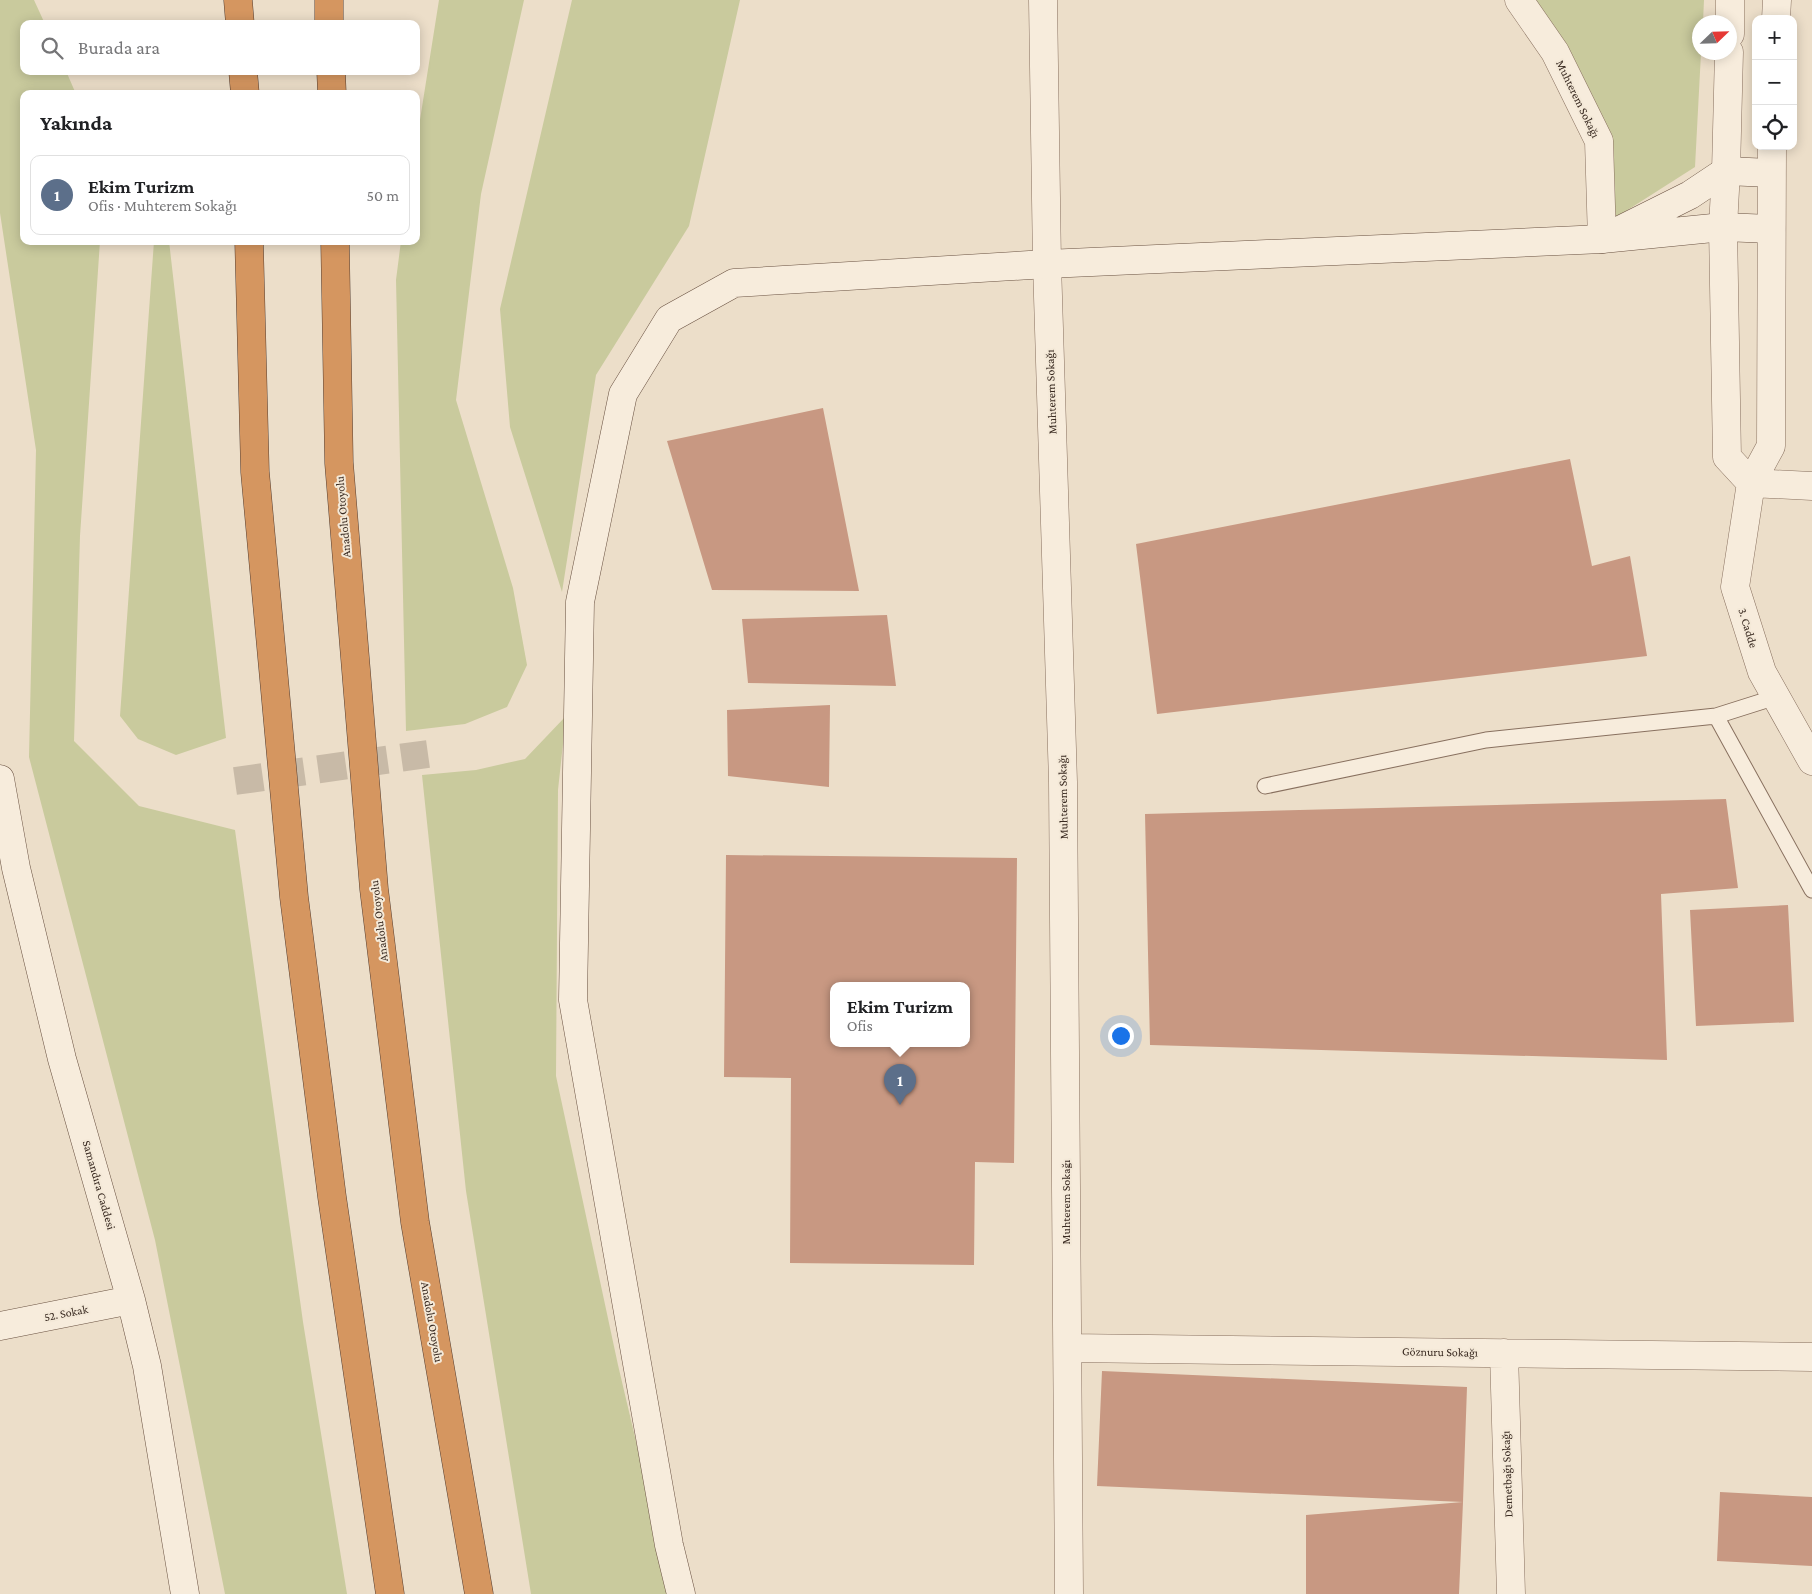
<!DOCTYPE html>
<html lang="tr">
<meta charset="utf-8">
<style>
:root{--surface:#fff;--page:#f2f2f2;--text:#202124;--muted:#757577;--line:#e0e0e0;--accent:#b45309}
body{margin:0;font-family:"Crimson Pro",serif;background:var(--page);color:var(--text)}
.controls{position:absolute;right:15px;top:15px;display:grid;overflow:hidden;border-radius:10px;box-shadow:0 2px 12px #0003}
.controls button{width:45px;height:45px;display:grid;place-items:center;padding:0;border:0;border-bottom:1px solid var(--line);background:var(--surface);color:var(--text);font:25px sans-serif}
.compass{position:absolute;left:1692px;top:15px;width:45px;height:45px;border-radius:50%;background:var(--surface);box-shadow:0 2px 12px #0003;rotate:67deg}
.you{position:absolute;left:1120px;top:1035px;width:18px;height:18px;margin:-12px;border:4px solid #fff;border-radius:50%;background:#1a73e8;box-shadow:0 0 0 8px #1a73e833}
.badge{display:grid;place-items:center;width:32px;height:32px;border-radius:50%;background:var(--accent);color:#fff;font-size:16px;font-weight:700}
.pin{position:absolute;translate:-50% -41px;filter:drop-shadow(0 1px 2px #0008)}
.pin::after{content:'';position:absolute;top:26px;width:18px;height:15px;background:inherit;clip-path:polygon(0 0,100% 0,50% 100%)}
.popup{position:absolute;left:830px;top:982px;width:140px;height:65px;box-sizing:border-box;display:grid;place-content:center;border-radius:10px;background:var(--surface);filter:drop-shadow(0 1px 4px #0005);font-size:16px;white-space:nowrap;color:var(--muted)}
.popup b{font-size:19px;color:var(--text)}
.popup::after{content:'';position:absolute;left:50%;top:100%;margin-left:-10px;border:10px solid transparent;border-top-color:var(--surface)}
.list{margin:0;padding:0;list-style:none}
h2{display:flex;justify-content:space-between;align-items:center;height:65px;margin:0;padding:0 20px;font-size:21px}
h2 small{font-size:16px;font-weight:400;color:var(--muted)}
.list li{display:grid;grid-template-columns:32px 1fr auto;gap:15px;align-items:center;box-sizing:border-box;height:80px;margin:0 10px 10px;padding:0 10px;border:1px solid var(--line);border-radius:10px}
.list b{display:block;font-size:19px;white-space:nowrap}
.list p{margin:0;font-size:16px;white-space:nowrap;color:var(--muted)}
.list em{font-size:16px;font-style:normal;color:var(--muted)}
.icon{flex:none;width:28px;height:28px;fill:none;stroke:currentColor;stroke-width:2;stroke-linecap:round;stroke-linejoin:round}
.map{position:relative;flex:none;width:1812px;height:1594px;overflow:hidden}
.search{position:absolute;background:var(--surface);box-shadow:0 2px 12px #0003;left:20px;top:20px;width:400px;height:55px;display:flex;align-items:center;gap:12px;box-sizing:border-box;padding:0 18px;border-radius:10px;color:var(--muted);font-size:19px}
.panel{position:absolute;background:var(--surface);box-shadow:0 2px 12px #0003;left:20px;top:90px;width:400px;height:155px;border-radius:10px}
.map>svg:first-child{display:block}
.green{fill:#c9ca9d}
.building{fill:#c89882;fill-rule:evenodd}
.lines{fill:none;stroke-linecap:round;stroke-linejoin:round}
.street-tunnel{stroke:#c8baa7;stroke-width:28;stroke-dasharray:28 14;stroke-linecap:butt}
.lane-casing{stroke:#88705f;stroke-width:17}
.street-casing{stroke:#88705f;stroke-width:29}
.secondary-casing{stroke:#6a5242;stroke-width:29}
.highway-casing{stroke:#563f32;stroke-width:29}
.lane{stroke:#f7ecdc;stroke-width:15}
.street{stroke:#f7ecdc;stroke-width:28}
.secondary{stroke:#f7ecdc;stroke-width:28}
.highway{stroke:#d59660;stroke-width:28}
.labels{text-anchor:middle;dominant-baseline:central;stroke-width:4;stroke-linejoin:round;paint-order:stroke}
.street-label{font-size:12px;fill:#392a21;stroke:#f4e9d8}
</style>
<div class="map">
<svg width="1812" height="1594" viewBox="0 0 1812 1594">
<rect width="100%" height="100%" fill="#ecdec9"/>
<path class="green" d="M0 0H34L45 24H24V71H66L76 94H24V241H100L80 536 74 741 139 806 235 830 303 1322 347 1594H225L155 1240 29 757 36 450 0 213Z
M439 0H524L481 194 456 400 513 588 527 665 507 707 465 724 406 731 396 280 401 241H416V145Z
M572 0H740L689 226 596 375 562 592 510 427 500 309Z
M1530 0H1704L1703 22H1700V52L1701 53 1695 167 1615 218Z
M154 241H169L226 738 176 755 138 739 120 716Z
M566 716 558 790 556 1076 618 1365 672 1594H531L466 1191 422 775 476 770 525 759Z"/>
<path class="building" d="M823 408 859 591 712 590 667 441Z
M1570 459 1592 566 1630 556 1647 656 1157 714 1136 544Z
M887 615 896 686 748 683 742 619Z
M830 705 829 787 728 776 727 710Z
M1726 799 1738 888 1661 894 1667 1060 1150 1045 1145 814Z
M726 855 1017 858 1014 1163 975 1162 974 1265 790 1263 791 1078 724 1077ZM834 986H966V1044H834Z
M1788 905 1794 1022 1696 1026 1690 910Z
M1102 1371 1467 1387 1463 1502 1459 1594H1306V1515L1463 1502 1097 1486Z
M1720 1492 1812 1497V1566L1717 1561Z"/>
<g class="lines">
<path class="street-tunnel" d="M235 781 428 754"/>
<g class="lane-casing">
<path id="lane" d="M1716 716 1812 890
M1265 786 1486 740 1716 716 1776 697"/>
</g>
<g class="street-casing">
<path id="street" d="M1043 0 1047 264 1063 782 1069 1594
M1519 0 1555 52 1599 141 1602 239
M1776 19 1777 0
M1730 34V0
M1729 52 1726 171 1723 227 1727 457 1751 483 1812 486
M1772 146 1771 446 1751 483 1735 587 1762 672 1812 761
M1068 1348 1812 1357
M1504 1353 1511 1594"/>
</g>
<g class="secondary-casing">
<path id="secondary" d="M1616 232 1690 195 1726 171 1771 173
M0 779 16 868 62 1059 131 1300 147 1366 185 1594
M0 1326 131 1300
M681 1594 669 1545 573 1000 580 602 623 394 669 319 734 283 1047 264 1602 239 1723 227 1771 229"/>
</g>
<g class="highway-casing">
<path id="highway" d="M238 0 240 24
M329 0V24
M243 71 245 94
M331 71 332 94
M249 241 255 472 294 897 332 1197 390 1594
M335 241 339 463 374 889 415 1222 479 1594"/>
</g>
<use href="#lane" class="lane"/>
<use href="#street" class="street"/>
<use href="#secondary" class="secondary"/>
<use href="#highway" class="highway"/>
</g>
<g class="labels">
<g class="street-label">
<text transform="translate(1578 99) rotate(64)">Muhterem Sokağı</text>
<text transform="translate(1051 392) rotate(-92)">Muhterem Sokağı</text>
<text transform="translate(343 517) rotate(-95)">Anadolu Otoyolu</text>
<text transform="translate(1748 628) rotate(73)">3. Cadde</text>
<text transform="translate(1063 797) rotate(-91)">Muhterem Sokağı</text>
<text transform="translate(379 921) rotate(-97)">Anadolu Otoyolu</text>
<text transform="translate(99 1185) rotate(74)">Samandıra Caddesi</text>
<text transform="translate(1066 1202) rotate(-90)">Muhterem Sokağı</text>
<text transform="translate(66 1313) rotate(-11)">52. Sokak</text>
<text transform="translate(432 1322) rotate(80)">Anadolu Otoyolu</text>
<text transform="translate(1440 1352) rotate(1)">Göznuru Sokağı</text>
<text transform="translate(1507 1474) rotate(-92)">Demetbağı Sokağı</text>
</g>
</g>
</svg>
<div class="controls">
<button>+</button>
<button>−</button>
<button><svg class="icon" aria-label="locate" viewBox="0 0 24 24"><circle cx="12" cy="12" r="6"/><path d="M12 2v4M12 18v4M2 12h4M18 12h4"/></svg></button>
</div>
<svg class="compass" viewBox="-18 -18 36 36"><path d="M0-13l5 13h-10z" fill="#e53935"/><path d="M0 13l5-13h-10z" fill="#757577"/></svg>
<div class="you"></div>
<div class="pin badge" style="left:900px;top:1105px;background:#5c6f8a">1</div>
<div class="popup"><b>Ekim Turizm</b>Ofis</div>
<div class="search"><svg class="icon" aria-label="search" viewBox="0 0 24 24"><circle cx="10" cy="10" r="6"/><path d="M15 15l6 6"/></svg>Burada ara</div>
<section class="panel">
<h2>Yakında<small></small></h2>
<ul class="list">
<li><span class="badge" style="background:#5c6f8a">1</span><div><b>Ekim Turizm</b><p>Ofis · Muhterem Sokağı</p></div><em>50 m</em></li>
</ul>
</section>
</div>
